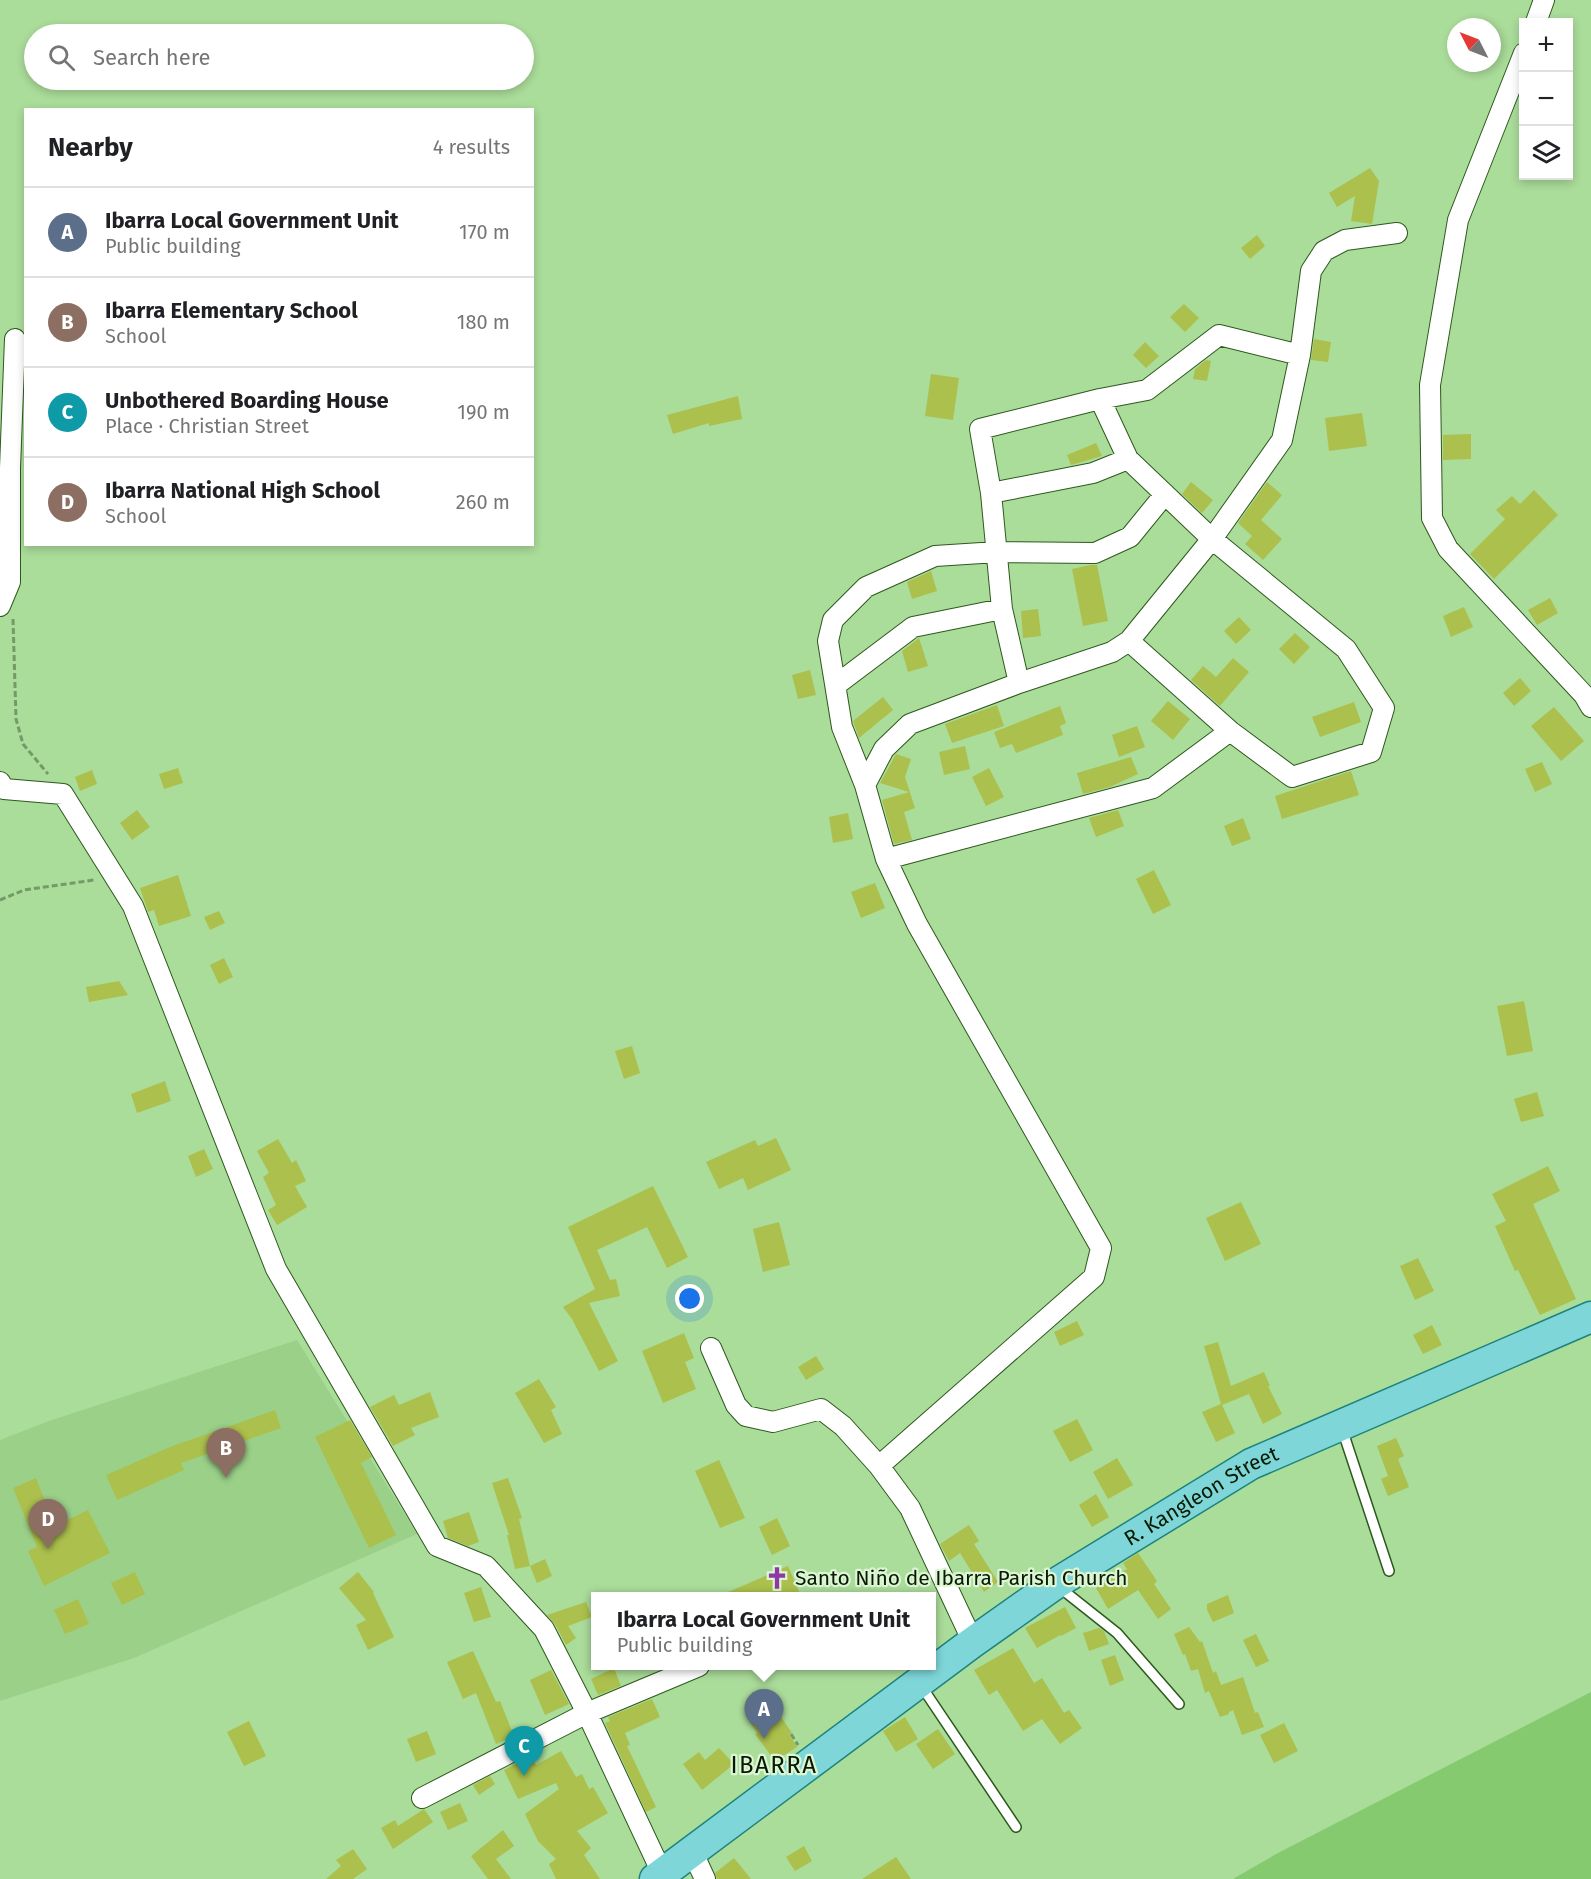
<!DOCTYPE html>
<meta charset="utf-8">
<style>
:root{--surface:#fff;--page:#f2f2f2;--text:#202124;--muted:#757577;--line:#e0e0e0;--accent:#2563eb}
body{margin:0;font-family:"Fira Sans",sans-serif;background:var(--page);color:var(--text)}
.controls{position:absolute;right:18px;top:18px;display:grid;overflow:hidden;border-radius:0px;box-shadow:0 3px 9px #0003}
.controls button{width:54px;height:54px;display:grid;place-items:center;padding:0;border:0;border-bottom:2px solid var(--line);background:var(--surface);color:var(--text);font:30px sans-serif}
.compass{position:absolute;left:1447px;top:18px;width:54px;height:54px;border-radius:50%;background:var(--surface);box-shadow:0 3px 9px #0003;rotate:312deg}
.you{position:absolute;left:690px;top:1299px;width:21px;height:21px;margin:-15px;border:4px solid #fff;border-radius:50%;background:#1a73e8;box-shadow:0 0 0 9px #1a73e833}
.badge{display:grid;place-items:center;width:39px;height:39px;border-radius:50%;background:var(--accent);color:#fff;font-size:20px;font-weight:700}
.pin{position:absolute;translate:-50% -50px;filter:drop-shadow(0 2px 3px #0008)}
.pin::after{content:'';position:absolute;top:32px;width:21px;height:18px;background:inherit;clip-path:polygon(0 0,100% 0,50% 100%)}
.popup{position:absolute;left:591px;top:1592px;width:345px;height:78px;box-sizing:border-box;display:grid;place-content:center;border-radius:0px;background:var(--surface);filter:drop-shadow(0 2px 4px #0005);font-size:20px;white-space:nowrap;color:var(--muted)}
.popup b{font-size:22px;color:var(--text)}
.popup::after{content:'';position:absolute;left:50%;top:100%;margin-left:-12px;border:12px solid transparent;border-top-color:var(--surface)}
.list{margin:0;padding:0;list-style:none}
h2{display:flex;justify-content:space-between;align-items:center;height:78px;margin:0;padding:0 24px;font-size:26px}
h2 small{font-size:20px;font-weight:400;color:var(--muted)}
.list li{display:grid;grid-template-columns:39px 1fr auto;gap:18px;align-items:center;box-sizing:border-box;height:90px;padding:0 24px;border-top:2px solid var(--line)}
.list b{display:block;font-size:22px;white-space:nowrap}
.list p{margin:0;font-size:20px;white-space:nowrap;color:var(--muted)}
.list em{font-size:20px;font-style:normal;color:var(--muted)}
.icon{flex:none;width:33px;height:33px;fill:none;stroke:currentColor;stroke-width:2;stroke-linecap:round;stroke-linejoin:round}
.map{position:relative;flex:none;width:1591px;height:1879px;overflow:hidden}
.search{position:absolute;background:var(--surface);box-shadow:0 3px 9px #0003;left:24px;top:24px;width:510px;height:66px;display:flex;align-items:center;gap:15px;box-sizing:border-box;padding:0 21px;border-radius:33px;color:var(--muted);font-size:22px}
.panel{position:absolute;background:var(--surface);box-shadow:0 3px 9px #0003;left:24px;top:108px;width:510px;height:438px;border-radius:0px}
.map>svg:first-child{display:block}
.built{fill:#9bd089}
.water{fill:#86ca6f}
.building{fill:#acc04d}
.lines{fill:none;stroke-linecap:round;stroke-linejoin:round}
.service-casing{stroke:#2d591c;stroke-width:12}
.minor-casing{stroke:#2d591c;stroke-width:22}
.primary-casing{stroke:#1d837d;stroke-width:33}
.path{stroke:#739a67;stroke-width:3;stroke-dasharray:6 3;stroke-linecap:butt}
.service{stroke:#fff;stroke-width:9}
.minor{stroke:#fff;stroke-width:20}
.primary{stroke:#7ed6d9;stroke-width:30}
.labels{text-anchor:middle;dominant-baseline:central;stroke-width:4.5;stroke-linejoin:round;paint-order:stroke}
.street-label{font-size:21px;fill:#081a03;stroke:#dcf5d3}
.poi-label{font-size:21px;fill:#081a03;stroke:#dcf5d3;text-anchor:start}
.quarter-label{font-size:24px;letter-spacing:1.5px;fill:#081a03;stroke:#dcf5d3}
</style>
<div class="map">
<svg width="1591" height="1879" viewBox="0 0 1591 1879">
<rect width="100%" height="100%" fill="#aadc9a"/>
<path class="built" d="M297 1340 417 1534 134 1658 0 1701V1440L49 1421Z"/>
<path class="water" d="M1591 1692V1879H1233L1278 1853Z"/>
<path class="building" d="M1370 168 1379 181 1372 224 1351 221 1355 196 1337 207 1329 193Z
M1257 235 1265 246 1250 259 1241 248Z
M1184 304 1199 318 1185 332 1170 317Z
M1314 339 1331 342 1328 362 1311 360Z
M1145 342 1159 356 1146 368 1133 355Z
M1206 360 1211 361 1207 381 1193 379 1195 369Z
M931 374 959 378 953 420 925 416Z
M738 396 742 419 709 426V423L673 434 667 415Z
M1362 413 1367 446 1329 451 1325 418Z
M1471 434V459L1443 460V435Z
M1096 443 1102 456 1071 465 1067 455Z
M1191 482 1213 500 1202 513 1182 494Z
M1267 482 1282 495 1261 520 1282 539 1263 560 1245 544 1252 536 1238 523Z
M1534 490 1558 515 1494 579 1470 554 1505 519 1496 510 1512 496 1520 504Z
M1090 565H1097L1108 621 1083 626 1072 569Z
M931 571 937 591 912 599 907 582Z
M1550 598 1558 613 1537 625 1528 610Z
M1464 607 1473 627 1451 637 1443 616Z
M1038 609 1041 636 1023 638 1021 611Z
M1239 617 1251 630 1236 644 1224 631Z
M1295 633 1310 647 1294 664 1279 649Z
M919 638 928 666 908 672 902 651Z
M1233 658 1249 672 1220 706 1191 680 1203 666 1216 677Z
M810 670 816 695 798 699 792 675Z
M1520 678 1531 691 1514 706 1503 693Z
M883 697 893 710 859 738 853 721Z
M1168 701 1190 719 1173 740 1151 721Z
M1354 702 1361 722 1320 737 1312 717Z
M997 705 1004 726 952 743 945 724Z
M1060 706 1066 723 1060 726 1063 735 1016 753 1012 744 1000 748 994 732Z
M1554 707 1584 741 1561 761 1531 726Z
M1137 726 1145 747 1119 757 1112 735Z
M965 746 970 769 944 775 939 752Z
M896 754 911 759 905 777 915 808 904 812 912 840 894 844 882 800 909 792 880 783Z
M1131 757 1138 774 1110 787 1083 794 1077 773Z
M1542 762 1552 784 1535 792 1525 769Z
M178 768 183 783 164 789 159 774Z
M989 768 1004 797 986 806 972 777Z
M92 770 97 784 80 791 75 777Z
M1351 771 1359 795 1282 819 1275 796Z
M137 810 150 827 132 840 120 823Z
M1118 810 1124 826 1096 837 1089 818Z
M848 813 853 839 833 843 829 817Z
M1243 818 1251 839 1232 846 1224 826Z
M1154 870 1171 905 1153 914 1136 879Z
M178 875 191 916 159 926 154 910 148 912 140 888Z
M875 883 885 908 861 918 851 892Z
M219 911 225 923 210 930 204 917Z
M224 958 233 977 219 984 210 965Z
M119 981 128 995 89 1002 86 987Z
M1524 1001 1533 1051 1507 1056 1497 1006Z
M632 1046 640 1073 624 1079 615 1051Z
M165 1081 171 1101 137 1113 131 1094Z
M1537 1092 1544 1116 1521 1122 1514 1099Z
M776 1138 791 1170 748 1190 743 1178 719 1189 706 1162 755 1140 758 1146Z
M278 1139 292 1163 296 1160 306 1181 295 1186 307 1207 277 1225 268 1210 276 1205 263 1177 269 1173 257 1151Z
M204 1149 213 1169 196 1177 188 1156Z
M1548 1166 1560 1191 1533 1204 1576 1299 1540 1315 1518 1270 1515 1271 1495 1226 1506 1221 1492 1194Z
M653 1186 688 1257 667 1268 647 1227 597 1250 610 1280 616 1279 620 1296 589 1303 618 1361 599 1371 572 1319 563 1307 595 1289 568 1227Z
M1241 1202 1261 1244 1225 1261 1206 1218Z
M779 1222 790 1265 763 1272 753 1229Z
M1418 1258 1434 1291 1415 1300 1400 1266Z
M1077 1321 1084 1335 1060 1346 1054 1332Z
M1432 1325 1442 1345 1423 1354 1413 1335Z
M684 1333 694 1358 685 1362 696 1389 663 1403 642 1351Z
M1218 1342 1231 1386 1264 1372 1270 1386H1268L1282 1414 1263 1424 1249 1394 1222 1405 1235 1433 1216 1442 1202 1412 1221 1404 1204 1346Z
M816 1356 824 1369 806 1380 798 1367Z
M539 1379 556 1407 551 1410 562 1434 544 1443 515 1393Z
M430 1392 439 1417 411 1428 415 1435 393 1446 370 1407 394 1395 399 1405Z
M275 1410 281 1428 181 1463 184 1470 117 1500 106 1475 170 1447Z
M1077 1419 1093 1450 1070 1462 1053 1431Z
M350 1420 372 1457 361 1463 396 1535 369 1548 315 1437Z
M1396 1438 1404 1456 1398 1459 1409 1487 1388 1496 1381 1479 1388 1476 1377 1446Z
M1117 1458 1133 1485 1108 1499 1093 1472Z
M719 1460 745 1518 720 1528 695 1471Z
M36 1478 55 1526 88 1510 110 1553 44 1586 28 1551 37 1547 13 1488Z
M508 1478 522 1518 519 1519 530 1566 515 1569 507 1535H509L492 1483Z
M1096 1494 1109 1517 1092 1527 1079 1505Z
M469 1512 479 1542 468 1546 448 1538 443 1521Z
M777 1518 790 1546 772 1555 759 1527Z
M969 1525 979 1541 974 1544 998 1582 984 1592 960 1553 949 1561 940 1544Z
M1138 1553 1157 1581 1154 1584 1171 1609 1158 1619 1138 1590 1108 1609 1096 1588 1127 1569 1123 1563Z
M545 1559 552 1576 537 1583 530 1566Z
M788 1566 801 1596H719Z
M135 1572 145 1594 122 1605 111 1583Z
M358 1572 374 1592 373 1593 394 1637 368 1650 356 1625 366 1620 339 1588Z
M481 1587 491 1617 474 1622 464 1593Z
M1228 1595 1234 1613 1213 1622 1207 1610V1604Z
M78 1599 89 1624 65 1634 54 1610Z
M586 1602 592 1617 568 1626 576 1638 566 1645 555 1624 547 1615Z
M1065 1607 1076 1628 1061 1636 1060 1635 1037 1648 1025 1628Z
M1189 1627 1200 1642 1202 1641 1213 1673 1216 1671 1221 1685 1243 1677 1255 1713 1258 1712 1264 1727 1242 1735 1233 1710 1229 1712V1714L1220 1717 1209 1691 1205 1693 1198 1669 1191 1671 1185 1654 1183 1655 1174 1634Z
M1099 1628 1104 1631 1109 1644 1089 1651 1083 1633Z
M1256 1634 1269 1661 1256 1667 1243 1640Z
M1013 1648 1034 1683 1042 1678 1064 1713 1069 1710 1082 1728 1060 1744 1042 1719 1023 1731 997 1690 989 1695 974 1670Z
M473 1651 496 1702 500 1701 514 1736 496 1744 476 1693 463 1699 447 1662Z
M1115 1655 1124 1680 1110 1686 1101 1660Z
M614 1668 621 1686 598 1695 591 1679Z
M551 1670 569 1704 545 1715 530 1680Z
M652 1699 660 1717 625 1733 630 1745 627 1746 656 1807 646 1812 605 1723 610 1721 608 1717Z
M764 1708 774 1722 781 1717 792 1733 789 1734 797 1747 775 1761 755 1734 757 1733 749 1721Z
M905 1717 918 1739 896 1752 883 1731Z
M249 1721 266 1756 244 1766 227 1732Z
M1284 1723 1298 1751 1274 1763 1260 1735Z
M938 1729 955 1754 933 1769 916 1744Z
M427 1731 436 1754 416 1762 407 1739Z
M719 1748 734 1764 702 1790 683 1764 699 1752 705 1760Z
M561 1751 576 1777 582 1774 589 1789 593 1787 608 1813 577 1831 591 1848 584 1855 600 1879H556L549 1864 556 1859 538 1841 525 1814 559 1789 556 1783 518 1799 504 1770 531 1756 536 1765Z
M490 1776 495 1784 479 1795 473 1785Z
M460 1803 468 1821 448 1830 440 1812Z
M424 1809 433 1822 393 1849 381 1828 395 1820 398 1826Z
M503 1830 514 1846 496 1859 511 1879H488L471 1856Z
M804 1846 812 1861 795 1871 786 1857Z
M353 1849 367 1869 353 1879H326L341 1866 336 1860Z
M896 1857 911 1879H862Z
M734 1858 751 1879H717L715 1873Z"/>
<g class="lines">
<g class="service-casing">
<path id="service" d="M1342 1429 1389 1571
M1059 1587 1117 1633 1179 1704
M922 1687 1016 1827"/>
</g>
<g class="minor-casing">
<path id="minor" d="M1536 22 1544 0
M1524 53 1458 220 1430 385 1432 518 1448 549 1584 695 1591 707
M1100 399 1147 390 1219 335 1300 355
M991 493 1093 473 1128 459
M0 606 10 582V468L15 339
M1129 641 1230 731
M836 685 913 627 1002 609
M0 782 4 789 63 794 133 906 276 1269 437 1546 486 1566 544 1629 587 1713 662 1873
M865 785 842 727 828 641 833 620 866 587 935 556 997 552 1095 553 1130 537 1165 494
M886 859 1153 788 1230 731 1292 777 1371 752 1384 708 1346 649 1212 539 1128 459 1100 399 980 429 991 493 1002 609 1019 683
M711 1348 736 1405 746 1416 773 1422 821 1409 843 1426 879 1466
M973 1642 910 1508 879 1466 1094 1277 1101 1248 917 924 886 859 865 785 884 749 910 724 1019 683 1112 652 1129 641 1212 539 1282 440 1300 355 1311 271 1324 251 1345 240 1397 233
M422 1798 587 1713 699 1666
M692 1851 705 1879"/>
</g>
<g class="primary-casing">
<g id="primary">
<path id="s1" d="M655 1879 973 1642 1055 1584 1251 1464 1591 1317"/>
</g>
</g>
<path class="path" d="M13 619 16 719 23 744 48 774
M0 900 24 890 94 880
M791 1734 798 1745"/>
<use href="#service" class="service"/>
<use href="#minor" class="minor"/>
<use href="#primary" class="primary"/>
</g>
<defs>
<g id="church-bare" transform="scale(1.8)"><path d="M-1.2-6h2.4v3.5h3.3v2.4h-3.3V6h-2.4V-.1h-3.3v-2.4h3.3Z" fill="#8e38a6" stroke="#dcf5d3" stroke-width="2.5" paint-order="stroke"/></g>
</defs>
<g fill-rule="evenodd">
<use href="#church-bare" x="777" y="1578"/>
</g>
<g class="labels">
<g class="street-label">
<text stroke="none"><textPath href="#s1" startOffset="668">R. Kangleon Street</textPath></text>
</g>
<g class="poi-label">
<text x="795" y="1578">Santo Niño de Ibarra Parish Church</text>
</g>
<g class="quarter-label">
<text x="774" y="1765">IBARRA</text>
</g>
</g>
</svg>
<div class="controls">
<button>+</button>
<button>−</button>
<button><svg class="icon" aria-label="layers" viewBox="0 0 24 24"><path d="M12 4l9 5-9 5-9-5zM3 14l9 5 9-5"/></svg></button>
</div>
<svg class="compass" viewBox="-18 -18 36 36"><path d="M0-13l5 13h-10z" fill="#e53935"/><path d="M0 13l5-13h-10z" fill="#757577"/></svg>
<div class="you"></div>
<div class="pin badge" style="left:764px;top:1739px;background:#5c6f8a">A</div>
<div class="popup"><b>Ibarra Local Government Unit</b>Public building</div>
<div class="pin badge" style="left:226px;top:1478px;background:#8d6e63">B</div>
<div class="pin badge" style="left:524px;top:1776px;background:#0f9aa8">C</div>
<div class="pin badge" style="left:48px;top:1549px;background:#8d6e63">D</div>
<div class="search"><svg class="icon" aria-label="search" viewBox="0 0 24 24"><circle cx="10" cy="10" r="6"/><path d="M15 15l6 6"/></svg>Search here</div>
<section class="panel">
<h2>Nearby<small>4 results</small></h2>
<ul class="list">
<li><span class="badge" style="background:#5c6f8a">A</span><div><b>Ibarra Local Government Unit</b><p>Public building</p></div><em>170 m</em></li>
<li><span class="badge" style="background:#8d6e63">B</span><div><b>Ibarra Elementary School</b><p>School</p></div><em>180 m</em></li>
<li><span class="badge" style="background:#0f9aa8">C</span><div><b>Unbothered Boarding House</b><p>Place · Christian Street</p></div><em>190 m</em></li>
<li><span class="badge" style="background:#8d6e63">D</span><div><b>Ibarra National High School</b><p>School</p></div><em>260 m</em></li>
</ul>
</section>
</div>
